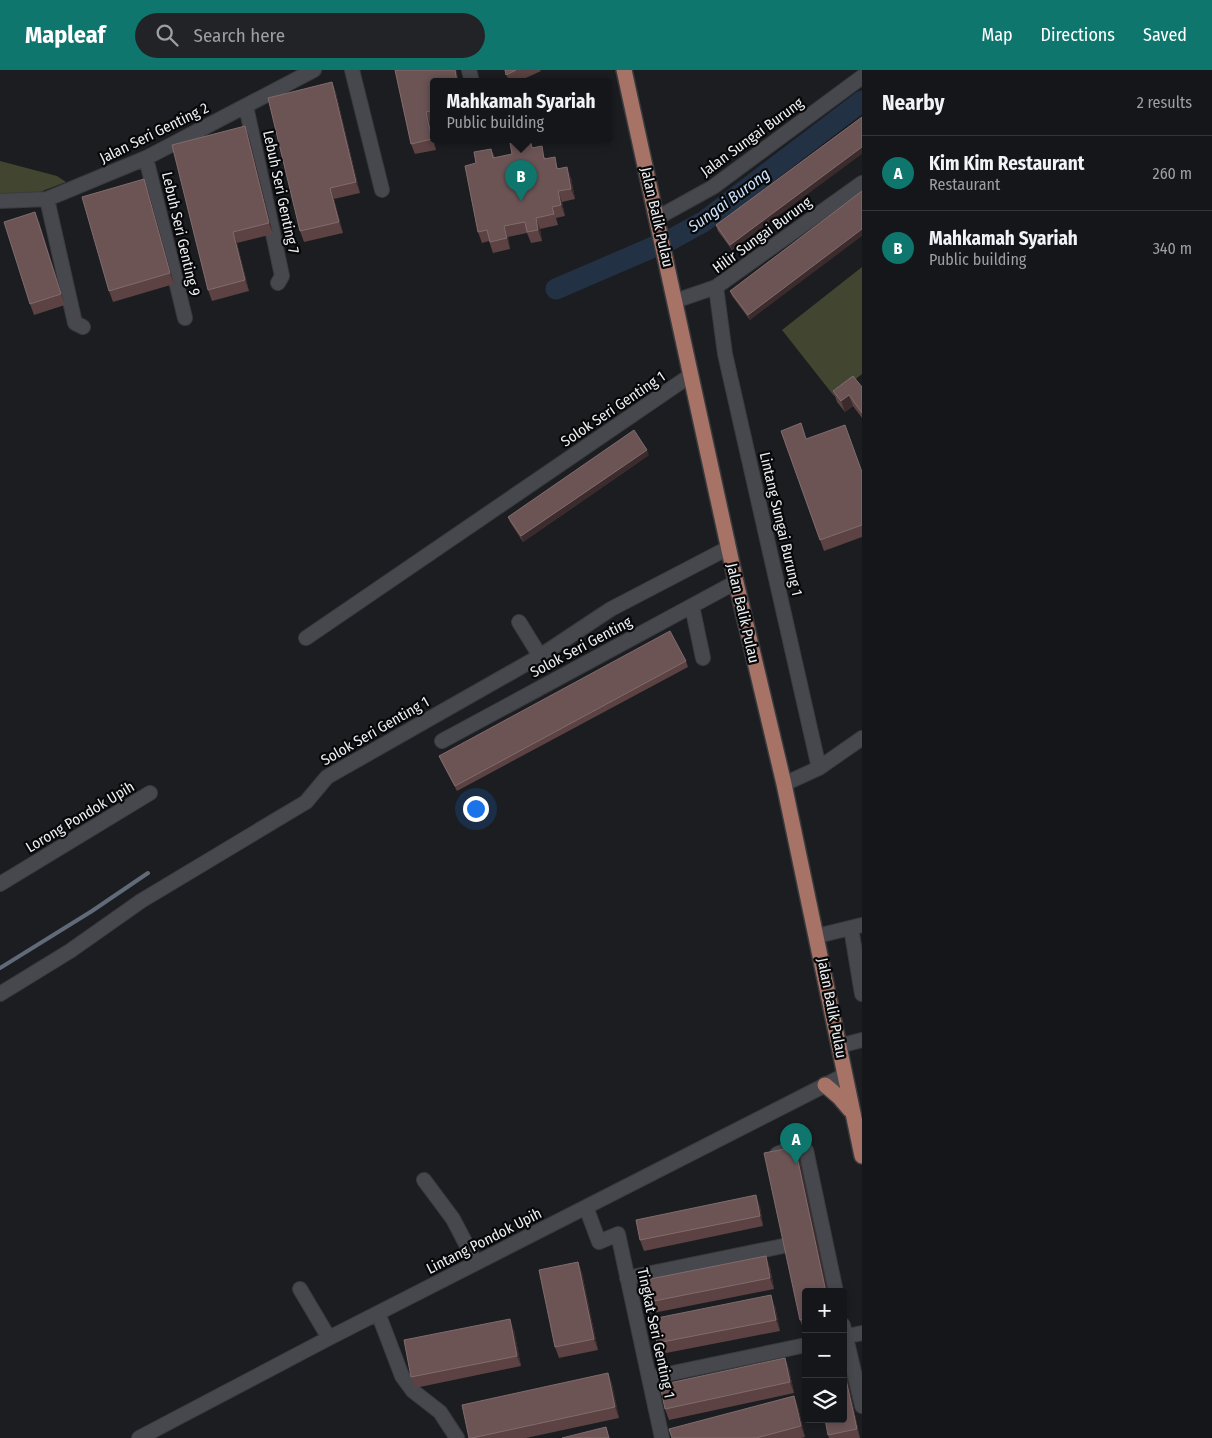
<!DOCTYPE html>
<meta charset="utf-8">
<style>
:root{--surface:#141619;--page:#212326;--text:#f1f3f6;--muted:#9d9fa2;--line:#333538;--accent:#0f766e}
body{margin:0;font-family:"Fira Sans Condensed",sans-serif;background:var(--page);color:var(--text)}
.controls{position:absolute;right:15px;bottom:15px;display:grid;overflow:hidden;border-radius:5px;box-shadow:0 2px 8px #0003}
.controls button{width:45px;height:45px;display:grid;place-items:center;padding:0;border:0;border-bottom:1px solid var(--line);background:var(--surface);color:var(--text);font:25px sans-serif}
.you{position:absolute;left:475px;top:738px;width:18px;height:18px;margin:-12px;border:4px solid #fff;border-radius:50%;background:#1a73e8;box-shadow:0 0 0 8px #1a73e833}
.badge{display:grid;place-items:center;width:32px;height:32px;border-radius:50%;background:var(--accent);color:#fff;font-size:16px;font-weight:700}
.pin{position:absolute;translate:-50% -41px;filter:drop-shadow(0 1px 2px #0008)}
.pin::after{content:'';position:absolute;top:26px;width:18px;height:15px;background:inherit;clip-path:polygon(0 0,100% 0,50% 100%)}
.popup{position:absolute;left:430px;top:8px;width:182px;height:65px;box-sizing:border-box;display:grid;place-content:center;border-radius:5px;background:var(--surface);filter:drop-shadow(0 1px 4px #0005);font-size:16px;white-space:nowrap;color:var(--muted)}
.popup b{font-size:19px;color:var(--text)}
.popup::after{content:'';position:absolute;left:50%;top:100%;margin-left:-10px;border:10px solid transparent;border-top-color:var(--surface)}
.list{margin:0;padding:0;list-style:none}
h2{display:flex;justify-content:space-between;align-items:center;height:65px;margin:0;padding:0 20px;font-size:21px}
h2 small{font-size:16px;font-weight:400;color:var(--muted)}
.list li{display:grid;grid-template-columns:32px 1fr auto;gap:15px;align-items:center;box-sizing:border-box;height:75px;padding:0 20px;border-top:1px solid var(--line)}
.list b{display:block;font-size:19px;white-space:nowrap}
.list p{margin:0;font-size:16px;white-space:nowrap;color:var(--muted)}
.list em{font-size:16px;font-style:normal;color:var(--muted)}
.icon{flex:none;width:28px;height:28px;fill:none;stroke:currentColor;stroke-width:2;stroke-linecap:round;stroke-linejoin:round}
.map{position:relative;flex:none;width:862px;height:1368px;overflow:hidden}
header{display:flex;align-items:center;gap:30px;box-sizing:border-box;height:70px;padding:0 25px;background:var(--accent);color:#fff}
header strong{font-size:24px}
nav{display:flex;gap:28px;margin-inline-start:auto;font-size:18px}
.search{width:350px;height:45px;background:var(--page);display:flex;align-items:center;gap:12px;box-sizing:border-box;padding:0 18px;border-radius:28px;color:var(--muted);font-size:19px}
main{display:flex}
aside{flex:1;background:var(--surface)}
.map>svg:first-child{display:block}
.green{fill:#424630}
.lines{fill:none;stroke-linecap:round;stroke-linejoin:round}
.stream{stroke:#606a79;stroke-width:4}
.river{stroke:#233145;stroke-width:21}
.street-casing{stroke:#393b3e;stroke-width:16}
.primary-casing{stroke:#393b3e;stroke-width:18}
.street{stroke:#46484d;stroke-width:14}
.primary{stroke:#a87367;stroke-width:15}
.wall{fill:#5c4242}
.shaded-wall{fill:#3b2b2d}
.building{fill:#6c5455;stroke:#806c6d}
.labels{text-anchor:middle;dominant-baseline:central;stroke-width:4.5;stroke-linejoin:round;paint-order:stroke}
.street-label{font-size:15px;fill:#edeef1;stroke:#070809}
.water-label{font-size:16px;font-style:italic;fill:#cce0fb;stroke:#070809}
</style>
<header>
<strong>Mapleaf</strong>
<div class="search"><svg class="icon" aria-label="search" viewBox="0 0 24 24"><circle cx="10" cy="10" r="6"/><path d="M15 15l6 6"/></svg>Search here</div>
<nav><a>Map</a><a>Directions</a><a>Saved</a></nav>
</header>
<main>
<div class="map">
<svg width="862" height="1368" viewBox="0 0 862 1368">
<rect width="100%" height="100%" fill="#1b1d21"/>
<path class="green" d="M0 91 57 106 66 112 32 125 0 124Z
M862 197V304L834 326 782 260Z"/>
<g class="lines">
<path class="stream" d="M0 898 92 841 148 803"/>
<path class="river" d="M556 219 672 169 703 152 862 31"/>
<g class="street-casing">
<path id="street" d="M352 0 382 120
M469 0 472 12
M246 36 282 206 278 213
M146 88 185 248
M47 129 75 253 83 257
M0 131 47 129 146 88 314 0
M657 148 713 117 862 7
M716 217 725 284 819 698
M675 231 716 217 862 113
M692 536 703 588
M519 552 540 586
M306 568 691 305
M442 671 736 512
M784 714 819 698 862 668
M0 814 150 723
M851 858 862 924
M817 866 862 855
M0 924 70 881 141 831 306 732 327 707 540 586 611 539 728 478
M839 976 862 970
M777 1084 798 1075 806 1080 836 1222
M424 1110 453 1149 476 1193
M586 1137 599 1172 618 1164 662 1368
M627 1208 783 1176
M300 1219 329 1268
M378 1243 402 1306 413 1321 440 1342 457 1368
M843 1255 862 1336
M843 1267 862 1263
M649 1308 806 1275
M139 1368 329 1268 845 1005"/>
</g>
<g class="primary-casing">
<path id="primary" d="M624 0 736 512 784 714 862 1086
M825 1015 839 1027 850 1040"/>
</g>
<use href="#street" class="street"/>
<use href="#primary" class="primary"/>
</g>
<path class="wall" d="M395 0H456L459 12H434V52L430 53 436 80 415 84 411 74Z
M505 0H540L541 1 517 12H509Z
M332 12 336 23 360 123 334 129 343 163 304 172 300 161Z
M862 47 732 180 718 161 716 155Z
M249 67 273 164 237 173 249 221 212 231 208 220Z
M530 70 533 78 571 108 575 129 562 132 565 146 556 148 558 155 540 159 542 171 531 173 527 163 508 167 510 179 493 183 489 171 482 173 478 162 476 93 491 79 495 88 512 84Z
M144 109 148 120 174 214 113 232 109 221Z
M862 121 750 250 732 226 730 221Z
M39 152 65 235 34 245 30 234Z
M862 317V348L853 336 845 342 837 332 833 321Z
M781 361 806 369 862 402V467L824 481Z
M649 385 523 472 510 452 508 447Z
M686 591 688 597 457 721 441 691 439 686Z
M795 1077 799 1087 828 1222H806V1261H804L800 1250Z
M760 1136 763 1156 644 1181 640 1170Z
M578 1192 582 1203 598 1280 559 1288 555 1277Z
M770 1197 774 1219 648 1244 644 1233Z
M775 1236 780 1261 661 1284 657 1273Z
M514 1260 521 1296 415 1318 411 1307Z
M785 1288 789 1299 794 1323 669 1350 665 1339Z
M843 1289 860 1368H829L828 1365 843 1349Z
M608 1303 612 1314 619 1348 526 1368H469Z
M794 1326 798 1337 805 1367 801 1368H672Z"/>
<path class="shaded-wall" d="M455 0H456L459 12H457Z
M332 12 336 23 360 123 356 112Z
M426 42 430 53 436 80 432 69Z
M245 56 249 67 273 164 269 153Z
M862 77V84L732 180 730 175Z
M567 97 571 108 575 129 571 119Z
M144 109 148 120 174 214 170 203Z
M330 118 334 129 343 163 339 152Z
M558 121 562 132 565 146 561 135Z
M35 142 39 152 65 235 61 224Z
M536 148 540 159 542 171 538 160Z
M504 156 508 167 510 179 507 168Z
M862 159V166L750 250 748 245Z
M233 162 237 173 249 221 245 210Z
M849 325 853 336 845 342 841 331Z
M647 380 649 385 523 472 521 466Z
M795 1077 799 1087 828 1222H826Z
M756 1125 760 1136 763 1156 760 1146Z
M766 1186 770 1197 774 1219 770 1208Z
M578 1192 582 1203 598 1280 594 1269Z
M771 1225 775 1236 780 1261 776 1250Z
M510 1249 514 1260 521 1296 517 1286Z
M785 1288 789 1299 794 1323 790 1312Z
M843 1289 860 1368 857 1359 843 1296Z
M608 1303 612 1314 619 1348 615 1337Z
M794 1326 798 1337 805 1367 801 1356Z"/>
<path class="building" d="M395 0H455L457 12H434V40L426 42 432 69 411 74Z
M505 0H516L506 5Z
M332 12 356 112 330 118 339 152 300 161 268 28Z
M862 47V77L730 175 716 155Z
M245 56 269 153 233 162 245 210 208 220 172 75Z
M527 70H530L532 78 542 76 544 89 555 87 557 99 567 97 571 119 558 121 561 135 552 137 554 144 536 148 538 160 527 162 525 152 504 156 507 168 490 172 487 160 478 162 465 96 476 93 474 82 491 79 493 88 512 84 510 73Z
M144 109 170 203 109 221 82 127Z
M862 121V159L748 245 730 221Z
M35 142 61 224 30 234 4 152Z
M853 306 862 317V343L849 325 841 331 833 321Z
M801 353 806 369 845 355 862 402V455L820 470 781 361Z
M634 360 647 380 521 466 508 447Z
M670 561 686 591 455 716 439 686Z
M795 1077 826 1222H806V1249L800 1250 764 1083Z
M756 1125 760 1146 640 1170 636 1150Z
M766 1186 770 1208 644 1233 640 1211Z
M578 1192 594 1269 555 1277 539 1200Z
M771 1225 776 1250 657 1273 652 1249Z
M510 1249 517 1286 411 1307 404 1270Z
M785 1288 790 1312 665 1339 660 1315Z
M843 1296 857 1359 828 1365 825 1349H843Z
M608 1303 615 1337 472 1368H469L462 1335Z
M794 1326 801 1356 756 1368H672L669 1359Z
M606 1357 609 1368H562Z"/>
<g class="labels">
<g class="street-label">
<text transform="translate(154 63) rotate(-26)">Jalan Seri Genting 2</text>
<text transform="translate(752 67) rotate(-36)">Jalan Sungai Burung</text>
<text transform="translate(281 122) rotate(78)">Lebuh Seri Genting 7</text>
<text transform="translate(657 147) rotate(77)">Jalan Balik Pulau</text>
<text transform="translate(181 164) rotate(77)">Lebuh Seri Genting 9</text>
<text transform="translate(762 165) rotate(-36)">Hilir Sungai Burung</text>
<text transform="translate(613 339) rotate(-34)">Solok Seri Genting 1</text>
<text transform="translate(781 454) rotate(77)">Lintang Sungai Burung 1</text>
<text transform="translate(743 543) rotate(77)">Jalan Balik Pulau</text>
<text transform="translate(581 577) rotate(-28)">Solok Seri Genting</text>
<text transform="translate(375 661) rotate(-30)">Solok Seri Genting 1</text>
<text transform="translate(80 747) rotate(-31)">Lorong Pondok Upih</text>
<text transform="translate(832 938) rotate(79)">Jalan Balik Pulau</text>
<text transform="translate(484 1171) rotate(-27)">Lintang Pondok Upih</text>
<text transform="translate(656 1263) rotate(78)">Tingkat Seri Genting 1</text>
</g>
<g class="water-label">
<text transform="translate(729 130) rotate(-36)">Sungai Burong</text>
</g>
</g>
</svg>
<div class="controls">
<button>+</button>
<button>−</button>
<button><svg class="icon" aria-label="layers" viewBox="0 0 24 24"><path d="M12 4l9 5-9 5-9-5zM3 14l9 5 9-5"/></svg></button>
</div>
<div class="you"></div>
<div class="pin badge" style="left:796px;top:1094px">A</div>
<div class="pin badge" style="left:521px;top:131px">B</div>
<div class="popup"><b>Mahkamah Syariah</b>Public building</div>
</div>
<aside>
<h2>Nearby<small>2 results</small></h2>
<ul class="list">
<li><span class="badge">A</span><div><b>Kim Kim Restaurant</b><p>Restaurant</p></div><em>260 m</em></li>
<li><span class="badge">B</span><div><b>Mahkamah Syariah</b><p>Public building</p></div><em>340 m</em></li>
</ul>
</aside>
</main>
